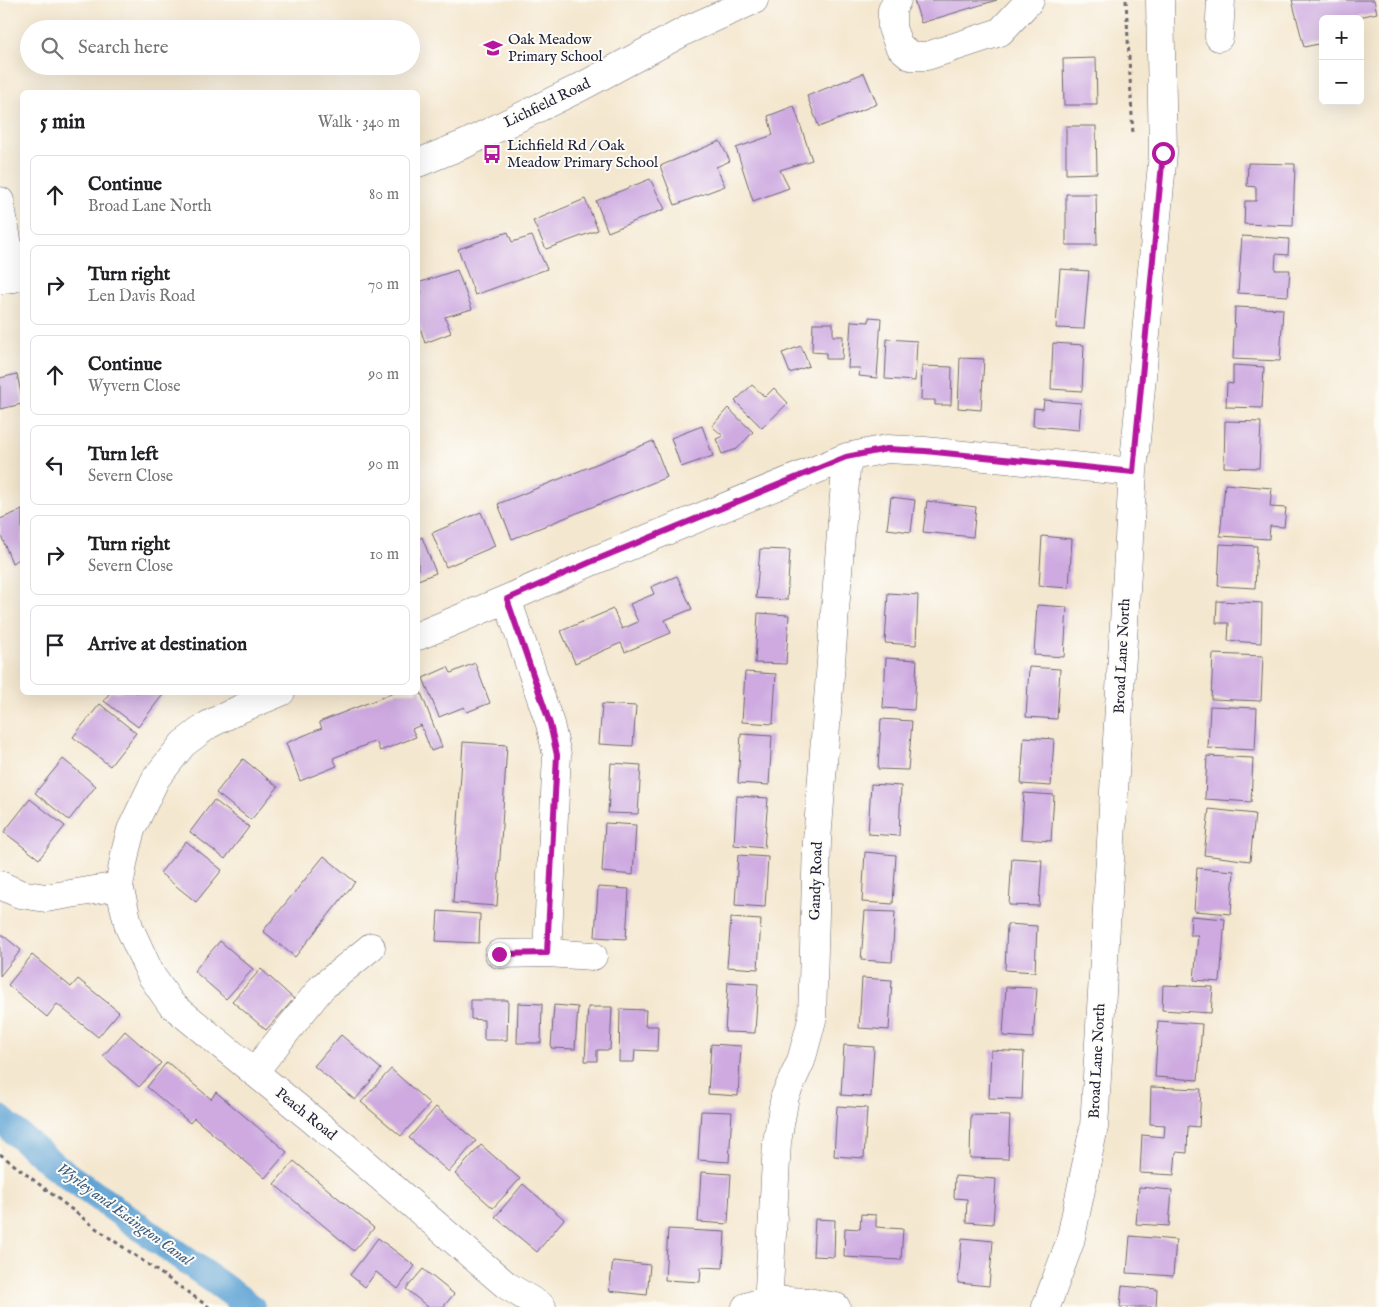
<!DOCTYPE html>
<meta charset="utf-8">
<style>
:root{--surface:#fff;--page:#f6f6f6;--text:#202124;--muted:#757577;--line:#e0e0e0}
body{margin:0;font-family:"IM FELL English",serif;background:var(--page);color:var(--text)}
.controls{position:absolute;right:15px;top:15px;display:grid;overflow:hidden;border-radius:8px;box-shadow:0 5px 20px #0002}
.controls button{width:45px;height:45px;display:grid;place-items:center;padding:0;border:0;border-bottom:1px solid var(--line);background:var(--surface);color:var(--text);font:25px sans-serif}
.stop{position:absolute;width:15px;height:15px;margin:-11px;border:4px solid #b5179e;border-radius:50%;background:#fff}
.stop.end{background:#b5179e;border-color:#fff;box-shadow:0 1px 5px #0008}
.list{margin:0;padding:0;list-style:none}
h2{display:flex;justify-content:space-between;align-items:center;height:65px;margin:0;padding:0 20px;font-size:21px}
h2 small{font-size:16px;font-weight:400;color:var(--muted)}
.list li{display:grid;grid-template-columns:32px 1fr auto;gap:15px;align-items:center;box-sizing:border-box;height:80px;margin:0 10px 10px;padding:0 10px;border:1px solid var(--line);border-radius:8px}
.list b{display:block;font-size:19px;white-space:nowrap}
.list p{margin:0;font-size:16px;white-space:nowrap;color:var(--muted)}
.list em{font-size:16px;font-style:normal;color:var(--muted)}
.icon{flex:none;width:28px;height:28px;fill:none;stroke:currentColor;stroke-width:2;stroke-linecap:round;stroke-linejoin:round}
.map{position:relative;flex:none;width:1379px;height:1307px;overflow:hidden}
.search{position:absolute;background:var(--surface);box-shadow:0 5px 20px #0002;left:20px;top:20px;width:400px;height:55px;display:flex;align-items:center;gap:12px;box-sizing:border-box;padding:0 18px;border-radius:28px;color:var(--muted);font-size:19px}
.panel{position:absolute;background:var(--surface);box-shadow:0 5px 20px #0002;left:20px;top:90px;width:400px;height:605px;border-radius:8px}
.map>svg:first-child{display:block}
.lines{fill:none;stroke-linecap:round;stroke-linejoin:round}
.canal{stroke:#5fa3d4;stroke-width:28}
.building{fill:#ceaae1}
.minor-casing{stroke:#6c676f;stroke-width:29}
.major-casing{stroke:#6c676f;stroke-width:29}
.path{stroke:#6c676f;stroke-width:3;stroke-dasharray:4 4;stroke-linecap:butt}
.minor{stroke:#fff;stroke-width:28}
.major{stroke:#fff;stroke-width:28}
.route{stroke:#b5179e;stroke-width:6}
.labels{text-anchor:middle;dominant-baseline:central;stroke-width:4;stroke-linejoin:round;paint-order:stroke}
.poi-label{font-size:15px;fill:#22223b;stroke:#fdfcf7;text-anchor:start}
.street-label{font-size:15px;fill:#22223b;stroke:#fdfcf7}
.water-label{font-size:16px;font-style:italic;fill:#3d5c80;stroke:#fdfcf7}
</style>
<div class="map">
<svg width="1379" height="1307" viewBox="0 0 1379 1307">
<rect width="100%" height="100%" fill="#fdfcf7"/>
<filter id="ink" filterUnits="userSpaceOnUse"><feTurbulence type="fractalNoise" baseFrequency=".02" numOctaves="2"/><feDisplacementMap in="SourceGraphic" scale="10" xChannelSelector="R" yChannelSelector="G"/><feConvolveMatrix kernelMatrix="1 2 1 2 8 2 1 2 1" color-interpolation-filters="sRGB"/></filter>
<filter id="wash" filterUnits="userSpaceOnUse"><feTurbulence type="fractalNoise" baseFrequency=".0096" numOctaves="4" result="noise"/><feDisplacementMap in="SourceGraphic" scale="20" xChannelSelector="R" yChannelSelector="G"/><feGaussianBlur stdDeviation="1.12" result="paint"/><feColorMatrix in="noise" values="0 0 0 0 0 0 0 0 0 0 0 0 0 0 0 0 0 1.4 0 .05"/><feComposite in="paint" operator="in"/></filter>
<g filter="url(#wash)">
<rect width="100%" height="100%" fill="#f4e7cf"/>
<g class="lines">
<path class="canal" d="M0 1119 51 1163 251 1307"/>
</g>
<g id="blocks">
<path class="building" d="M914 0H997L921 23Z
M1292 0H1374L1377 13 1350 19H1323V43L1304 47Z
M1096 58 1097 105H1064L1063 59Z
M864 73 877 104 819 127 807 96Z
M794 106 812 160 780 170 789 188 753 201 736 148 773 135 768 116Z
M1066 126H1096L1097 173 1066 174Z
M720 141 730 161 716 167 725 186 675 205 660 166Z
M1248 163 1295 164 1293 226 1244 224 1245 201H1256V187L1247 186Z
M650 179 665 209 608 232 596 201Z
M1066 194H1096L1097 245H1066Z
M585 199 598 230 546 249 533 221Z
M508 232 512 242 532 236 547 269 475 295 458 249Z
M1242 236 1289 239 1288 255 1276 254 1275 270H1290L1288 296 1238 293Z
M1060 269 1089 271 1084 329 1056 328Z
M457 270 472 309 445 317 451 333 425 343 418 321V293L422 292 418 283Z
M1235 307 1283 309 1280 361 1233 359Z
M869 317 881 318 877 378 859 376 860 368H848L851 321 869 322Z
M813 323H833V336H843L842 359H826V353L812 352Z
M887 339 917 341 915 381 885 379Z
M1053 343 1084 345 1082 391 1051 389Z
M801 346 809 366 790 373 782 353Z
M960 358 984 359 981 410 958 408Z
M1233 365 1264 367 1262 408 1226 407 1227 383 1233 384Z
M922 366 952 367 951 405H935V400H921Z
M17 374 22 398V404L0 409V378Z
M752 385 765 397 774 388 788 403 762 428 735 401Z
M1044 400 1081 403 1079 430 1033 426 1034 408 1043 409Z
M728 408 753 432 737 449 722 454 716 439 723 436 712 426Z
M1225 421 1261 422 1259 468 1224 467Z
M702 426 713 456 681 467 671 438Z
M653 441 667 477 512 539 498 504Z
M1225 484 1272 488 1270 507 1286 508 1284 527 1270 526 1269 539 1220 536Z
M891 497 915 500 911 532 887 529Z
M927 501 976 507 973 537 923 532Z
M22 510V558L12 563 0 533V519Z
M481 512 495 546 446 567 432 533Z
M1042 536 1072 539 1069 588 1039 586Z
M422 537 436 573 418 580V539Z
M1220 544 1257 546 1255 588 1218 586Z
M760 549 790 550 787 600 756 598Z
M677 576 692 609 665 620 671 633 625 652 621 643 575 663 561 631 613 609 622 629 638 622 630 604 654 594 651 587Z
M888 593 918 595 916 645 885 643Z
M1217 601 1262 603 1261 643 1228 641 1229 623H1216Z
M1037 605 1067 607 1064 657 1034 655Z
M758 613 789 615 786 664 755 663Z
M1213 654 1263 656 1261 701 1211 699Z
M886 658 917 660 914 710 883 708Z
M475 663 490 703 467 712 464 707 439 717 423 678 448 667 451 673Z
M1029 667 1060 669 1057 719 1026 717Z
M745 672 776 674 773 724 742 722Z
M418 685 442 747 431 751 421 725 412 729 416 737 380 751 376 741 333 758 337 766 300 781 286 743 322 728 319 722 396 692H418Z
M110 692H165L138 727 104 701Z
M100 704 136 733 110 766 73 737Z
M602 704 636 706 633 746 599 744Z
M1210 706 1257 708 1255 750 1208 748Z
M881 719 912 721 908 770 878 769Z
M741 734 772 736 769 785 738 783Z
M1024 737 1054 739 1051 786 1021 784Z
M463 742 507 745 497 906 453 903Z
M1207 756 1253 758 1251 802 1205 799Z
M63 759 96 786 69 820 35 793Z
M243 759 278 787 251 820 216 793Z
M611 763 641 765 638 814 608 813Z
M871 784 901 786 899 836 868 834Z
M1024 793 1054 795 1051 841 1021 839Z
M737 796 768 798 764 848 734 845Z
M30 799 65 826 39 859 4 832Z
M214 800 249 827 225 859 190 832Z
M1209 809 1255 814 1250 861 1204 855Z
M605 823 636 825 633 875 602 872Z
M186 841 222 870 196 902 160 873Z
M865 852 896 855 893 904 862 902Z
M738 855 768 857 765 907 735 905Z
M324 856 355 882 295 957 263 931Z
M1012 858 1042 860 1039 906 1009 905Z
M1197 868 1234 871 1231 914 1194 911Z
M598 887 629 889 626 939 595 937Z
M438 911 480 914 479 943 436 941Z
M865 911 895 912 892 962 861 960Z
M1191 916 1225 919 1220 982 1194 980 1198 935H1190Z
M731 918 761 920 758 969 727 967Z
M1007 924 1037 926 1035 972 1005 970Z
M0 933 21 950 0 976Z
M220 941 253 969 226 999 194 971Z
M32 955 71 987 78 979 119 1012 98 1037 57 1004 47 1017 8 985Z
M261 969 294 999 266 1030 232 1001Z
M862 978 892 980 889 1030 859 1028Z
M728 982 758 984 755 1033 725 1032Z
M1163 985 1213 987 1211 1013 1162 1010Z
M1006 987 1037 988 1033 1038 1003 1036Z
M471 1000H508L507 1040H484V1020L471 1019Z
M518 1003 542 1004 541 1043H517Z
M554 1005 578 1007 575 1049 551 1048Z
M588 1007H612L610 1050H597V1061H585Z
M620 1009 646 1010 645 1026H658L657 1051 635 1050 634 1062H619Z
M1158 1021 1202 1024 1198 1080 1155 1077Z
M125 1031 161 1063 139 1087 103 1056Z
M341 1035 381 1069 355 1100 314 1066Z
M711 1044 741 1046 738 1096 708 1094Z
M844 1045 874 1047 871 1097 841 1095Z
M991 1050 1024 1052 1022 1099 989 1098Z
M167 1062 211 1099 216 1092 287 1152 265 1178 194 1118 190 1123 147 1087Z
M391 1069 430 1104 401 1136 361 1102Z
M1151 1087 1201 1089 1199 1127 1188 1126 1187 1153 1176 1152 1174 1175 1140 1173 1142 1135 1164 1137 1165 1125 1150 1124Z
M837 1106 867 1108 864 1158 834 1156Z
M436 1107 476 1141 449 1172 409 1138Z
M701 1111 732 1112 729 1162 698 1160Z
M971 1115 1010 1116 1008 1159 970 1158Z
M481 1145 520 1179 493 1208 455 1174Z
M294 1161 374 1228 354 1251 274 1184Z
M701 1172 731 1174 728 1224 698 1222Z
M955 1176 996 1179 993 1224 966 1222 967 1199 954 1198Z
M523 1184 564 1219 537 1252 495 1217Z
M1139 1187 1172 1190 1169 1226 1136 1224Z
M861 1214 876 1215V1227L903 1229 901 1260 844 1257 845 1228 860 1229Z
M815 1219 835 1220 834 1257 813 1256Z
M668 1229 725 1232 723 1268 701 1267 700 1282 665 1280Z
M1130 1236 1176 1240 1173 1276 1127 1273Z
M378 1238 415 1266 398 1289 376 1272 365 1287 350 1275Z
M962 1238 993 1241 989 1286 958 1283Z
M613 1261 650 1265 647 1295 609 1291Z
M423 1269 454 1294 443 1307H428L406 1289Z
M1122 1286 1157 1289 1156 1307H1120Z"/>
</g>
</g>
<g filter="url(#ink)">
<use href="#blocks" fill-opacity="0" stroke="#6c676f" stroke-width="1"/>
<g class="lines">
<g class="minor-casing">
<path id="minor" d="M897 0 892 10V28L899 46 911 56H927L1000 32 1030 0
M1219 37 1221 0
M0 201 14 278
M507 599 550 724 557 755 547 953
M418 636 507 599 593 561 847 457 887 449 925 451 1133 472
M281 692 242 708 208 725 183 744 156 778 131 830 126 849 119 886 129 927 151 975 171 1004 347 1148 506 1285 542 1307
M0 885 20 894 46 898 119 886
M499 954 547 953 593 956
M254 1072 322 987 371 947
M746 1307 768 1300 808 1302 836 1307
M768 1307 777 1142 785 1096 801 1061 812 1020 817 841 847 457
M1046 1307 1070 1242 1094 1127 1133 472 1163 153 1160 0"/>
</g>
<g class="major-casing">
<path id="major" d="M418 163 465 144 579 88 687 30 754 0
M0 280 22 276"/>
</g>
<path class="path" d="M1126 0 1133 135
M0 1154 97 1229 209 1307"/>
<use href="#minor" class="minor"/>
<use href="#major" class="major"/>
</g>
</g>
<g class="lines" filter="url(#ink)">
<path class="route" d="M499 954 547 953 557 755 550 724 507 599 593 561 846 457 887 449 925 451 1133 472 1163 153"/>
</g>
<defs>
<g id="school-bare" transform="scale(1.5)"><path d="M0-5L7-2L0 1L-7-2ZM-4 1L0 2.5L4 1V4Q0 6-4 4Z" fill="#b5179e" stroke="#fdfcf7" stroke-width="2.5" paint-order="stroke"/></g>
<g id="bus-bare" transform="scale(1.5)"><path d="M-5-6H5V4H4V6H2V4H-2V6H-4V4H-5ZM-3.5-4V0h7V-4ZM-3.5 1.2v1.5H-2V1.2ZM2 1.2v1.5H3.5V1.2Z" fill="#b5179e" stroke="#fdfcf7" stroke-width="2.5" paint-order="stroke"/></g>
</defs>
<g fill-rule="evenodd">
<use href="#school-bare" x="493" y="48"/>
<use href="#bus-bare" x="492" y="154"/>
</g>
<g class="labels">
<g class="poi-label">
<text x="508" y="39">Oak Meadow<tspan x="508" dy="17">Primary School</tspan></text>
<text x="507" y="145">Lichfield Rd / Oak<tspan x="507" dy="17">Meadow Primary School</tspan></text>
</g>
<g class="street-label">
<text transform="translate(547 103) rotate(-26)">Lichfield Road</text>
<text transform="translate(1122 656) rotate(-87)">Broad Lane North</text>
<text transform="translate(816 881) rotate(-88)">Gandy Road</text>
<text transform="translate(1097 1061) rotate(-87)">Broad Lane North</text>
<text transform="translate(306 1114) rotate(39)">Peach Road</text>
</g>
<g class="water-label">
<text transform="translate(124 1215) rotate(36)">Wyrley and Essington Canal</text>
</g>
</g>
</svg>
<div class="controls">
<button>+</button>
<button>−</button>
</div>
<div class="stop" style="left:1163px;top:153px"></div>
<div class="stop end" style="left:499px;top:954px"></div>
<div class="search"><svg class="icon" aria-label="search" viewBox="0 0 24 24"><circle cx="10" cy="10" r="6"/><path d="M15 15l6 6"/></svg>Search here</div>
<section class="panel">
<h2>5 min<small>Walk · 340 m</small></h2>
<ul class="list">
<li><svg class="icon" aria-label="ahead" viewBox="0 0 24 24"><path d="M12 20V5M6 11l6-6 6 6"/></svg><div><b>Continue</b><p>Broad Lane North</p></div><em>80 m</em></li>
<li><svg class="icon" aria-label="right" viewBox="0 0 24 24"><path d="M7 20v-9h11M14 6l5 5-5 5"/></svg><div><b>Turn right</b><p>Len Davis Road</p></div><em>70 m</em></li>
<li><svg class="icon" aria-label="ahead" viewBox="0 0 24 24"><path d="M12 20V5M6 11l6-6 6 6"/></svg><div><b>Continue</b><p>Wyvern Close</p></div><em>90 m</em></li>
<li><svg class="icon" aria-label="left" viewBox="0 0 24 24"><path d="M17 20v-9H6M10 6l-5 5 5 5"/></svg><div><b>Turn left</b><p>Severn Close</p></div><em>90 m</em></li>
<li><svg class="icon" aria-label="right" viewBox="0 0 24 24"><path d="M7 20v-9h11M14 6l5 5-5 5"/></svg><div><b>Turn right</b><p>Severn Close</p></div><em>10 m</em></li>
<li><svg class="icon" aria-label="arrive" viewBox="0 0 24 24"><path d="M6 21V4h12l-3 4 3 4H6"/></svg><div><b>Arrive at destination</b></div></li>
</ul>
</section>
</div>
